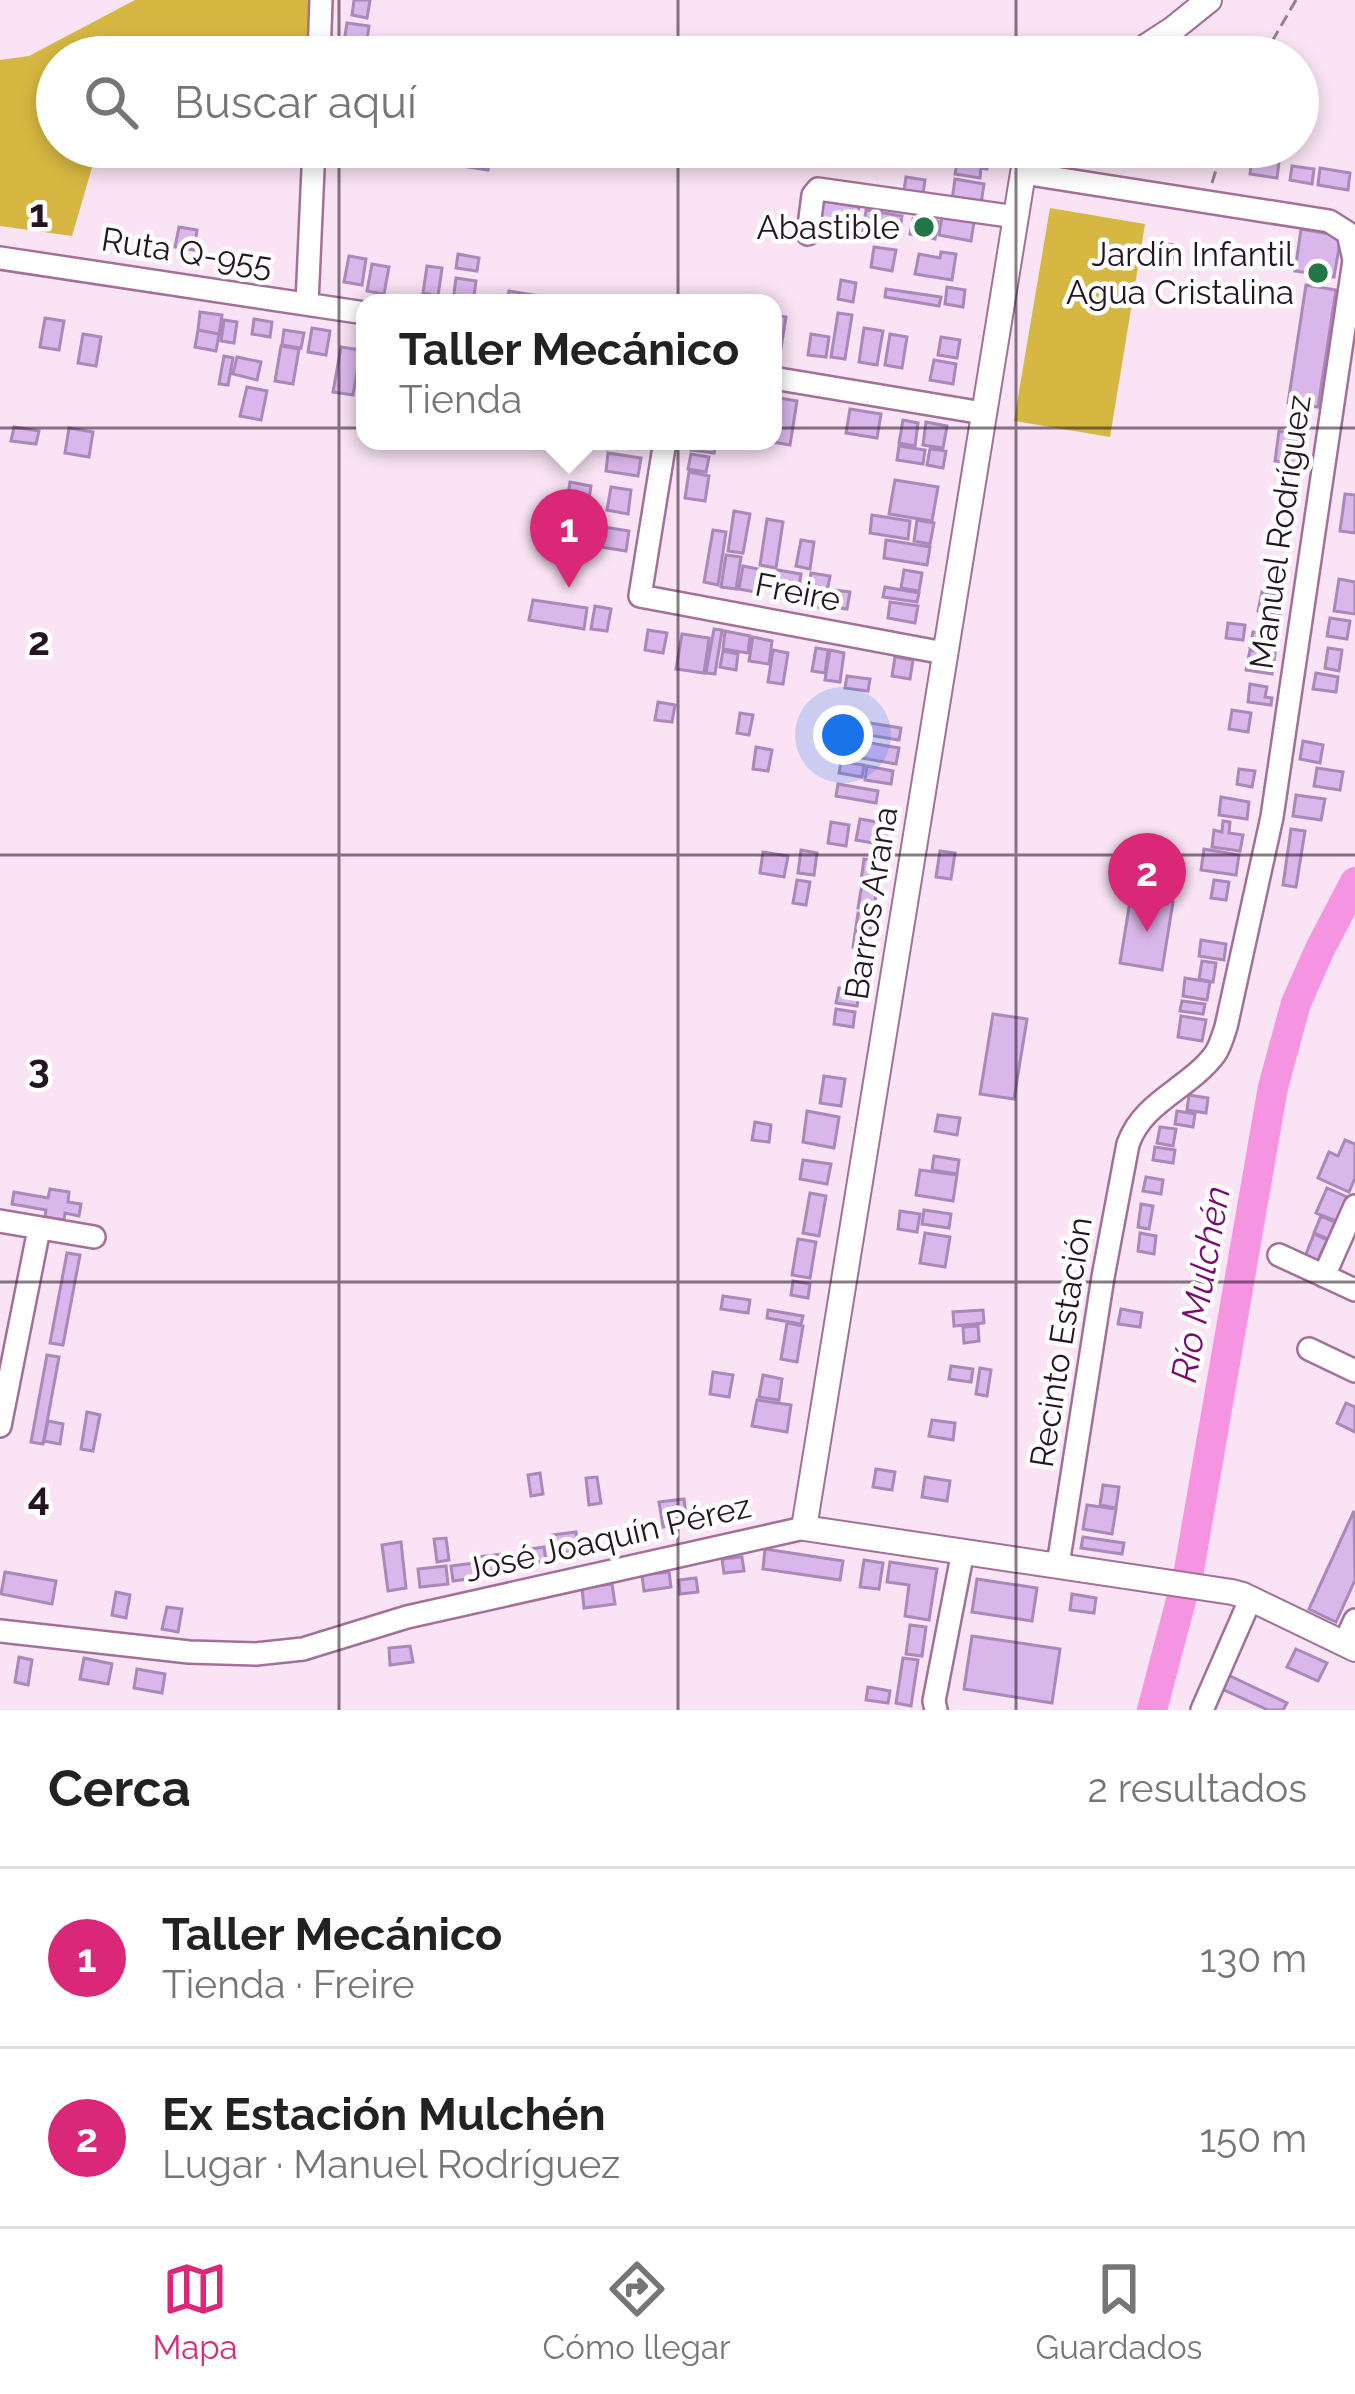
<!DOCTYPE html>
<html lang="es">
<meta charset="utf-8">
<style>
:root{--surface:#fff;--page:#f2f2f2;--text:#222;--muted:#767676;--line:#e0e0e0;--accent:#db2777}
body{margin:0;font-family:Raleway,sans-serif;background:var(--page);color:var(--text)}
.you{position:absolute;left:843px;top:735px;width:42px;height:42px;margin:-30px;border:9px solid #fff;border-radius:50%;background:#1a73e8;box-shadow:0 0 0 18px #1a73e833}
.badge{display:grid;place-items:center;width:78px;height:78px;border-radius:50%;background:var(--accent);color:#fff;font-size:39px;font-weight:700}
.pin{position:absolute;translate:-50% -99px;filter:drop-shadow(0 3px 6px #0008)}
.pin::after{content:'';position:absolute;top:63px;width:42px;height:36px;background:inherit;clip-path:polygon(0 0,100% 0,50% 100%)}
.popup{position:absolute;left:356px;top:294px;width:426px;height:156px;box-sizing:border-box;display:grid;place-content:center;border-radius:24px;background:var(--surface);filter:drop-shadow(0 3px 9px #0005);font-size:39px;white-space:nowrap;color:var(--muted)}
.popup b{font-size:45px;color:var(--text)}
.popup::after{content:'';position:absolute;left:50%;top:100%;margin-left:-24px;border:24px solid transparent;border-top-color:var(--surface)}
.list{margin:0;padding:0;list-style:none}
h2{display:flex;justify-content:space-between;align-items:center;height:156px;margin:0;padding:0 48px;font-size:51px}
h2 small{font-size:39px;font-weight:400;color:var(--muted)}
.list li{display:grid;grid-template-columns:78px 1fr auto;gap:36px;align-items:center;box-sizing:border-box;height:180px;padding:0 48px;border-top:3px solid var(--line)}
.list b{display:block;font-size:45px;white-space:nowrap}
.list p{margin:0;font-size:39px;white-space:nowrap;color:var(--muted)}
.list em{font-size:39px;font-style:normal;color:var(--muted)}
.icon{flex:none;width:66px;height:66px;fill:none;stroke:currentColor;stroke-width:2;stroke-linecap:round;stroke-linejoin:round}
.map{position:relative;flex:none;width:1355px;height:1710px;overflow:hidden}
.search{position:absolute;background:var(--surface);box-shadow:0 6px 18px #0003;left:36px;right:36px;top:36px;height:132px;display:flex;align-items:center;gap:30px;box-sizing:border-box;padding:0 42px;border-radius:66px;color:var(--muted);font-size:45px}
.sheet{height:516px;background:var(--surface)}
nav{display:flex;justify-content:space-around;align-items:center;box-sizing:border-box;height:168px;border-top:3px solid var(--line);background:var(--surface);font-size:33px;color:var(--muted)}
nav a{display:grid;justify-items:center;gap:6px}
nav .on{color:var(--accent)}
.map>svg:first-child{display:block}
.green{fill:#d5b742}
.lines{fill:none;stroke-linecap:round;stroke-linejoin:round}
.river{stroke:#f595e1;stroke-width:30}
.building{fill:#dab7eb;stroke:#aa88ba;stroke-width:3}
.minor-casing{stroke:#a37198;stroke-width:26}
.major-casing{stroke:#a37198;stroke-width:28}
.path{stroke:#948090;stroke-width:3;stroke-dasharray:12 6;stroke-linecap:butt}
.minor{stroke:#fff;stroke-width:21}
.major{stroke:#fff;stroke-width:24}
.grid{fill:none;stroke:#271423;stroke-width:3;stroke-opacity:0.55}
.poi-dot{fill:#227648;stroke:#fff;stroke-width:4.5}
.labels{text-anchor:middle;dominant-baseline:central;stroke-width:9;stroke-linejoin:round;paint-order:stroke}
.poi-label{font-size:33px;fill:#271423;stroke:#fff;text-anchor:end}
.street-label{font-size:33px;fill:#271423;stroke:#fff}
.water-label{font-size:36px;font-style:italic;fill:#7f0770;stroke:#fff}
.grid-label{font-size:39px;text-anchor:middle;font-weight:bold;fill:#271423;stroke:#fff;stroke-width:9;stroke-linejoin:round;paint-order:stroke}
</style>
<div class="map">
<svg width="1355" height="1710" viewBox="0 0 1355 1710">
<rect width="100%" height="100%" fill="#f9e3f4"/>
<path class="green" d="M135 0H315L319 57H57V147H98L72 236 0 226V60L29 56Z
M1050 208 1145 224 1110 437 1014 421Z"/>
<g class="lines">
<path class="river" d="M1152 1710 1189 1570 1273 1087 1296 1003 1320 949 1355 882"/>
</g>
<path class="building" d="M354 0H370L367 18 352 15Z
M347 23 369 26 366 46 344 42Z
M830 43 848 46 846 57H828Z
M959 152 989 157 987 169 981 168 980 178 955 174Z
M464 153 490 158 488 170 462 166Z
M1252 158 1279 162 1277 178 1250 174Z
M1292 166 1314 169 1312 184 1290 180Z
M1320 168 1350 173 1348 190 1318 185Z
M906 177 925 180 923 194 904 190Z
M955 179 984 184 981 204 952 200Z
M823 201 859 207 856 225 820 219Z
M866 210 902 216 899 237 863 231Z
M943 210 975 216 971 241 939 235Z
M922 217 938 221 935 239 910 234 913 219 921 221Z
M179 227 197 230 194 250 175 247Z
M1301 229 1341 236 1334 277 1295 271Z
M1160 243 1174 245 1172 262 1157 259Z
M874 247 896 250 892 271 871 267Z
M941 252 956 254 952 280 915 274 919 254 940 258Z
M458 254 479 258 477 271 456 268Z
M349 256 366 259 362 285 344 282Z
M372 264 389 267 384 294 367 291Z
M427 266 442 268 438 296 423 293Z
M456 278 476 281 473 303 453 301Z
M841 280 856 283 853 302 838 299Z
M1306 285 1336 290 1318 407 1288 403Z
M947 287 965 290 963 307 945 304Z
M886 289 941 297 939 306 885 297Z
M509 291 533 295 531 303H507Z
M200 312 222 315 219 334 198 330Z
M838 313 852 315 845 359 831 357Z
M773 315 786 317 780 354 773 353Z
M45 318 64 321 59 350 40 347Z
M254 319 272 322 270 337 252 334Z
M224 320 237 322 234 343 221 341Z
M312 328 330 331 326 355 308 352Z
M864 328 883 331 877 365 859 362Z
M198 330 219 334 216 351 195 347Z
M284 330 304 333 301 348 282 345Z
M83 334 101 337 96 366 78 363Z
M811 334 829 337 826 357 808 355Z
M890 334 907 337 902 368 885 365Z
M941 337 960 340 957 358 938 355Z
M281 346 299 349 293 384 275 381Z
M341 347 361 350 353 395 333 392Z
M224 356 233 358 228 385 219 384Z
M237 357 261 362 257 380 233 374Z
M934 360 956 364 953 384 930 380Z
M247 387 267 391 261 420 240 416Z
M773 397 797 401 790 445 766 441H773Z
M850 409 881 414 877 438 846 433Z
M903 420 918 423 915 446 899 443Z
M926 422 947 426 943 448 923 445Z
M14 427 39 431 36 444 11 441Z
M69 428 93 432 89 457 65 453Z
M1279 431 1300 435 1296 464 1275 461Z
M692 441H716L714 453 691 450Z
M899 446 925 450 923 464 897 460Z
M930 449 946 451 943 468 927 465Z
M608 453 641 458 638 476 606 471Z
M691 454 709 457 706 472 688 469Z
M689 472 709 476 705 501 685 498Z
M895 480 938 487 932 521 889 514Z
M570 482 591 486 588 505 567 501Z
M611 487 631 490 628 514 607 510Z
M1345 494 1355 495V533L1340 531Z
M574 508 588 510 585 529 571 526Z
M734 511 750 514 743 553 728 551Z
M872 515 910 521 908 539 870 533Z
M767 519 783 522 776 568 760 565Z
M917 520 934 523 930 544 914 541Z
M604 527 629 531 626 551 601 547Z
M713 530 726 532 718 585 704 582Z
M801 540 814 542 810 569 796 566Z
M886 540 930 547 927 565 884 558Z
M726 555 741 557 736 589 721 587Z
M743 566 758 569 755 592 739 589Z
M778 570 801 574 797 601 774 597Z
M904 570 922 573 919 591 901 588Z
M811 573 830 576 824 608 806 605Z
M1339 579 1355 582V614L1334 611Z
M885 587 919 593 917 602 883 597Z
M835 590 850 592 847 609 832 607Z
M1262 592 1283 595 1280 615 1258 611Z
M533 600 587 608 584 629 529 620Z
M890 602 918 606 915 623 888 618Z
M595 606 611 609 607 631 591 629Z
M1330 618 1350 621 1347 639 1327 636Z
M1228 623 1245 625 1243 640 1226 638Z
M714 629 722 630 715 674 706 673Z
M648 630 667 633 663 653 645 650Z
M725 631 750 636 748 653 723 649Z
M1253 632 1277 636 1275 651 1250 647Z
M682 634 709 638 704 673 676 669Z
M753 637 772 641 769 664 749 661Z
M816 648 828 650 825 673 812 671Z
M1328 648 1342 650 1339 671 1325 668Z
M773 650 788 653 783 684 768 682Z
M830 650 844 653 840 682 825 680Z
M1250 650 1275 654 1272 674 1246 670Z
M723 651 738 654 736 670 720 667Z
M895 657 913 660 910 679 892 676Z
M1316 673 1338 677 1336 692 1313 689Z
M847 676 870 679 868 691 845 688Z
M1250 684 1267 687 1265 697 1272 698 1271 705 1248 702Z
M658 702 675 705 672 722 655 720Z
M1232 710 1251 713 1248 732 1229 729Z
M740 713 753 715 749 735 737 733Z
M864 722 901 728 899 740 862 734Z
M853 740 899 748 896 764 850 756Z
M1303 741 1323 745 1320 763 1300 759Z
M756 747 772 750 768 771 753 769Z
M841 762 864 765 862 777 839 773Z
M867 766 893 771 891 784 865 780Z
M1317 768 1343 772 1340 790 1314 786Z
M1239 769 1255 771 1252 787 1237 784Z
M838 784 878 791 876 803 836 796Z
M1296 795 1325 799 1321 820 1293 816Z
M1221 797 1249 802 1247 819 1219 815Z
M860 819 889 824 885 845 856 840Z
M1223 821 1230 822 1229 833 1243 835 1240 851 1212 847 1214 830 1222 832Z
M831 822 849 825 846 846 828 843Z
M1291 829 1305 831 1296 887 1283 885Z
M1159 844 1174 847 1172 863 1156 861Z
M1204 849 1239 855 1236 875 1201 870Z
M801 850 817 853 814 875 798 873Z
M940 851 955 853 951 879 936 877Z
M763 852 788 856 784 877 760 873Z
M864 859 882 862 878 884 861 881Z
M797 880 810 882 806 905 793 903Z
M1214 880 1229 882 1226 900 1211 898Z
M862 884 877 886 874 910 858 908Z
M1131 895 1173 902 1162 970 1120 963Z
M858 913 873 916 867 950 853 947Z
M1201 940 1226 944 1224 960 1199 956Z
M1202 961 1216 963 1213 982 1199 979Z
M1185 978 1210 982 1207 1000 1183 996Z
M839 988 860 991 857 1006 836 1003Z
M1182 1001 1205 1004 1203 1014 1180 1011Z
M836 1009 855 1012 853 1027 834 1024Z
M993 1014 1027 1019 1014 1099 980 1094Z
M1181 1016 1206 1020 1202 1041 1178 1037Z
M824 1076 845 1079 841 1106 820 1103Z
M1189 1095 1208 1098 1206 1113 1187 1110Z
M807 1111 839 1117 834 1148 803 1142Z
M1177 1111 1195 1114 1193 1127 1175 1124Z
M938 1115 960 1118 957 1135 935 1131Z
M755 1122 771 1125 769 1142 752 1140Z
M1160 1127 1176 1129 1173 1146 1157 1143Z
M1345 1140 1355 1144V1178L1349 1192 1318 1178 1329 1152 1338 1156Z
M1155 1147 1175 1150 1173 1163 1153 1160Z
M934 1156 959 1160 957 1174 932 1170Z
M803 1160 831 1164 827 1184 800 1179Z
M920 1170 957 1175 953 1201 916 1195Z
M1146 1177 1163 1180 1161 1194 1143 1191Z
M1327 1188 1347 1197 1336 1221 1316 1213Z
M50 1189 69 1192 68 1202 81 1204 79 1216 65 1213 64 1220 45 1217 46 1210 12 1204 14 1192 48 1198Z
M810 1193 826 1196 819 1236 803 1233Z
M1141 1204 1153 1206 1149 1229 1138 1227Z
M924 1210 951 1214 949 1228 922 1224Z
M900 1211 920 1214 917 1232 898 1229Z
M1321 1216 1335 1222 1328 1239 1314 1233Z
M925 1233 950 1237 945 1267 920 1263Z
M1140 1233 1156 1236 1154 1254 1138 1251Z
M1314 1234 1327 1240 1316 1264 1304 1259Z
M798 1239 816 1242 810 1278 792 1275Z
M67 1253 80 1255 63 1345 50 1343Z
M793 1281 810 1284 808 1298 791 1295Z
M723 1296 750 1300 748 1313 721 1309Z
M1121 1309 1142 1313 1140 1327 1118 1324Z
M768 1310 803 1316 801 1324 767 1318Z
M983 1310 984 1323 954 1326 953 1312Z
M787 1323 803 1326 797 1362 781 1359Z
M978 1326 979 1341 964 1343 963 1327Z
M47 1355 59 1357 43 1444 31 1442Z
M951 1366 973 1369 971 1382 949 1379Z
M980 1368 991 1370 987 1396 976 1394Z
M713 1372 733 1375 729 1397 710 1394Z
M763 1375 782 1379 779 1400 759 1397Z
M757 1400 791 1405 787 1432 752 1426Z
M1346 1403 1355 1407V1432L1337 1423Z
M87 1412 100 1415 93 1451 81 1449Z
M932 1420 955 1423 953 1440 929 1436Z
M48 1421 63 1424 60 1444 44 1441Z
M876 1469 895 1472 892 1490 873 1487Z
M540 1473 543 1494 531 1496 528 1475Z
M597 1477 601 1503 589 1505 586 1478Z
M925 1477 950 1481 947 1501 922 1497Z
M1103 1485 1119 1487 1116 1508 1100 1505Z
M684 1499 687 1524 663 1527 659 1502Z
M1087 1505 1116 1509 1112 1534 1083 1529Z
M1354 1511 1355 1580 1336 1622 1309 1609Z
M576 1532 578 1551 555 1554 552 1535Z
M1083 1537 1124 1543 1122 1554 1081 1548Z
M446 1538 449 1560 437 1562 434 1539Z
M401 1542 406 1588 388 1591 382 1545Z
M544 1547 546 1561 526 1563 524 1550Z
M765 1549 843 1561 840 1580 763 1569Z
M504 1554 505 1569 479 1572 477 1557Z
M742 1557 744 1571 724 1573 722 1559Z
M864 1560 883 1563 879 1589 860 1587Z
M890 1562 937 1569 929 1620 905 1616 909 1585 887 1582Z
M474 1563 476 1578 453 1581 451 1566Z
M446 1566 448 1584 420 1587 418 1569Z
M5 1572 56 1581 52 1604 1 1594Z
M669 1572 671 1587 644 1591 642 1575Z
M696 1578 698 1592 680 1594 679 1580Z
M977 1579 1037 1588 1032 1621 972 1612Z
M612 1584 615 1604 584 1608 582 1588Z
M116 1592 130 1595 126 1618 112 1615Z
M1072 1594 1096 1598 1094 1613 1070 1610Z
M167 1607 182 1609 178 1632 162 1629Z
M910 1625 926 1627 922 1656 906 1654Z
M972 1636 1060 1649 1052 1703 964 1689Z
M410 1646 413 1662 390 1665 389 1648Z
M1296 1649 1327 1663 1318 1681 1287 1667Z
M19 1657 32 1660 28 1685 15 1682Z
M84 1658 112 1664 108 1684 80 1679Z
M903 1658 918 1660 911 1706 896 1703Z
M137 1669 165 1674 162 1693 134 1688Z
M1228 1675 1287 1703 1283 1710H1268L1222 1689Z
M868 1687 890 1691 888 1703 866 1700Z"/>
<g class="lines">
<g class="minor-casing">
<path id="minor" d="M319 57 321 0
M1023 173 1329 221 1348 233 1354 260 1272 817 1226 1027C1223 1036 1220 1047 1215 1054 1189 1089 1143 1101 1128 1144L1103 1277 1058 1565
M808 234 813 195 818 189 1016 217
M0 258 365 313
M307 303 314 147
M773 378 983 413
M665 441 640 596 944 653
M0 1221 94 1237
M1279 1255 1355 1290
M1324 1276 1355 1206
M1309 1349 1355 1371
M0 1426 39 1229
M0 1631 189 1652 256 1654 303 1649 407 1617 804 1528
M1344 1644 1355 1620
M936 1710 934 1701 963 1551
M1202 1710 1251 1598"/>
</g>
<g class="major-casing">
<path id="major" d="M1130 57 1173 29 1209 0
M1031 147 1023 173 804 1528 1232 1592 1243 1595 1355 1649"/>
</g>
<path class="path" d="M1263 57 1296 0
M1212 183 1223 147"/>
<use href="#minor" class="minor"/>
<use href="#major" class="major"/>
</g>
<path class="grid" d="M339 0V57M678 0V57M1016 0V57M339 147V1710M678 147V1710M1016 147V1710M0 428H1355M0 855H1355M0 1282H1355"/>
<g class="poi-dot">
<circle cx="924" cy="227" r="12"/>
<circle cx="1318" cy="273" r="12"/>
</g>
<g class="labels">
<g class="poi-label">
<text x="900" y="227">Abastible</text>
<text x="1294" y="254">Jardín Infantil<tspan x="1294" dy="38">Agua Cristalina</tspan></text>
</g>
<g class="street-label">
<text transform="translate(187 252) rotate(9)">Ruta Q-955</text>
<text transform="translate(1280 532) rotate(-82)">Manuel Rodríguez</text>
<text transform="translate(798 592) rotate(11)">Freire</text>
<text transform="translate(871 903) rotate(-81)">Barros Arana</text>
<text transform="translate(1061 1342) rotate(-81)">Recinto Estación</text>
<text transform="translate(608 1538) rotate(-13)">José Joaquín Pérez</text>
</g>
<g class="water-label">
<text transform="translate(1200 1284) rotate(-80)">Río Mulchén</text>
</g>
</g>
<g class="grid-label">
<text x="39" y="227">1</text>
<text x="39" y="655">2</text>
<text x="39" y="1082">3</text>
<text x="39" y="1510">4</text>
</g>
</svg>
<div class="you"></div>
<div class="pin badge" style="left:569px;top:588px">1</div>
<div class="popup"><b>Taller Mecánico</b>Tienda</div>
<div class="pin badge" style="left:1147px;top:932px">2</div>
<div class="search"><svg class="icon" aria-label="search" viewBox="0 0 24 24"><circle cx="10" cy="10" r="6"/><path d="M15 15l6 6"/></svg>Buscar aquí</div>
</div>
<section class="sheet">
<h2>Cerca<small>2 resultados</small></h2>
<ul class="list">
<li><span class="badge">1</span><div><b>Taller Mecánico</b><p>Tienda · Freire</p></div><em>130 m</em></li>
<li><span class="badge">2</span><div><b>Ex Estación Mulchén</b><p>Lugar · Manuel Rodríguez</p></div><em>150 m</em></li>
</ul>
</section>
<nav>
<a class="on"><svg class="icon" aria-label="map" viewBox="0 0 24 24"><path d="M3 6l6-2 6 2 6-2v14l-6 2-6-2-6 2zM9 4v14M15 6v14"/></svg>Mapa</a>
<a><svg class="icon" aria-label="directions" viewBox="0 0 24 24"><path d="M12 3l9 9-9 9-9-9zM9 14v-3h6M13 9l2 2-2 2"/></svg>Cómo llegar</a>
<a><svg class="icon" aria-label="saved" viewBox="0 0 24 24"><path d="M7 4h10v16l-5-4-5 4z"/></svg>Guardados</a>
</nav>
